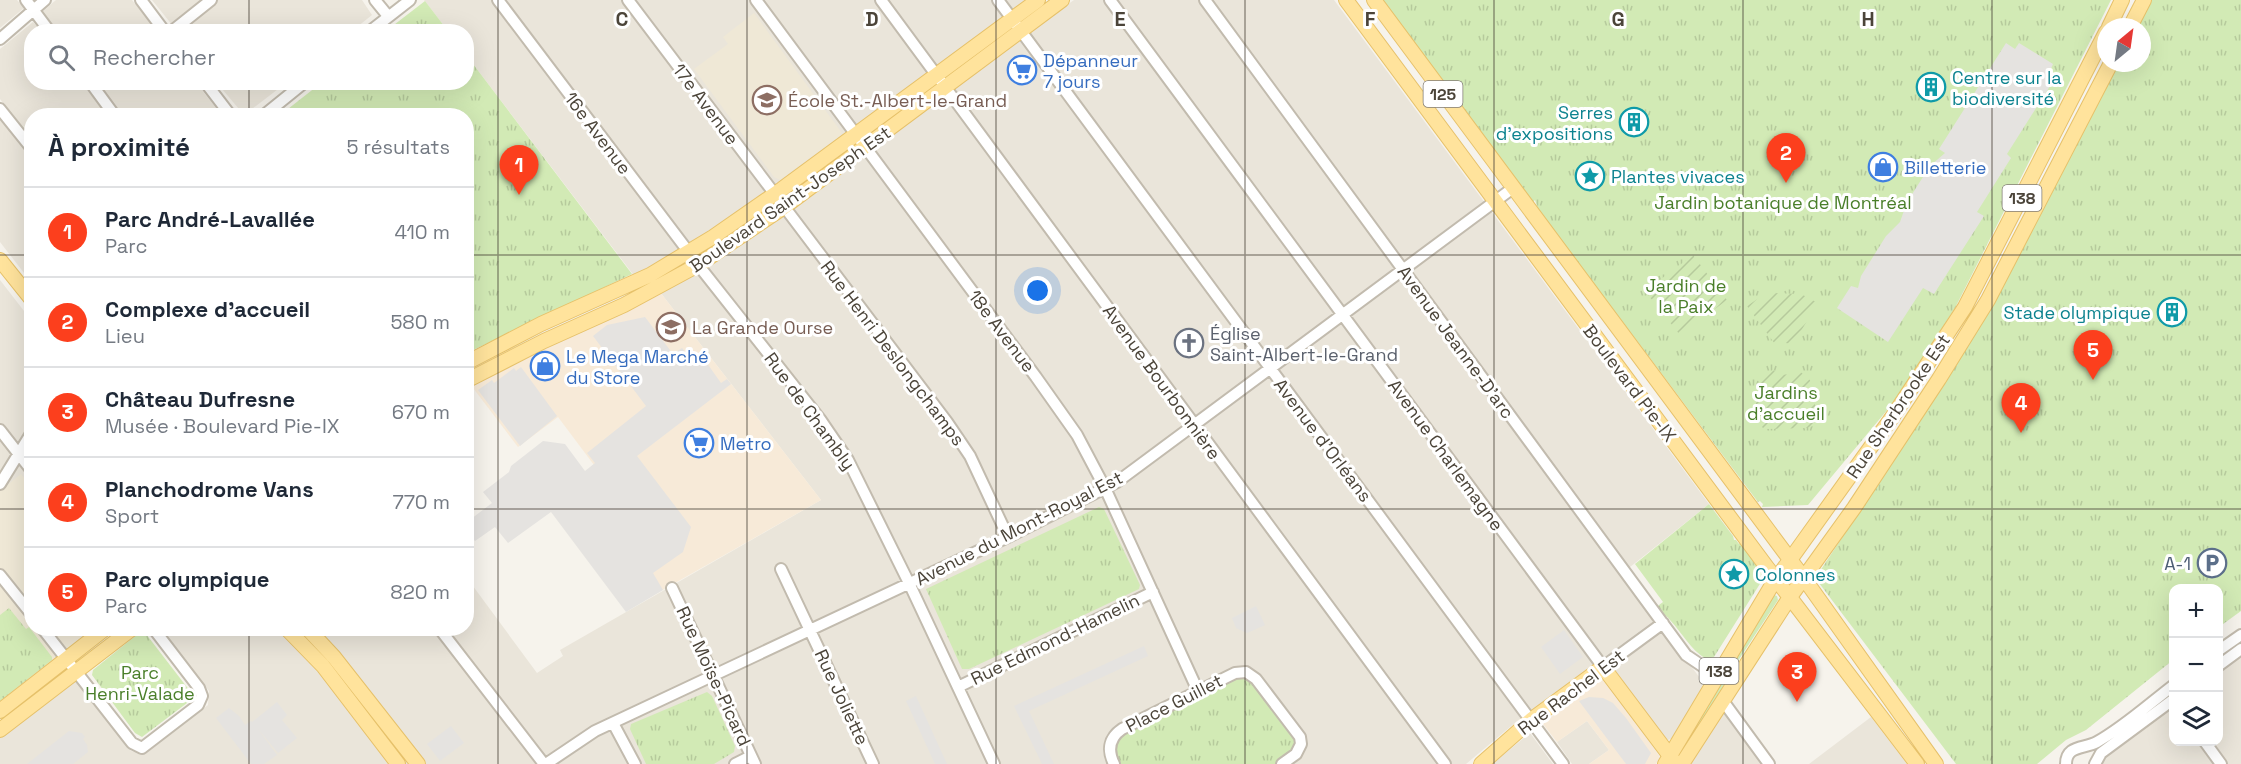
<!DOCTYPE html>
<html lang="fr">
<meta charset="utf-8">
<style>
:root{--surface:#fff;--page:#f6f6f7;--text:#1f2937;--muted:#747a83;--line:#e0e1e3;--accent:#fc3f1d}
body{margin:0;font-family:"Space Grotesk",sans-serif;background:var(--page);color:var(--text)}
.controls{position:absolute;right:18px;bottom:18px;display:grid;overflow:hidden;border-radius:12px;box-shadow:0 6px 24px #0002}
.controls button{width:54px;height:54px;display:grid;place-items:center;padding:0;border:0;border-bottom:2px solid var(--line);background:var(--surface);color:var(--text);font:30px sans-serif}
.compass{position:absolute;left:2097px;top:18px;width:54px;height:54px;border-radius:50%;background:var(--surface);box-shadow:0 6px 24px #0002;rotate:29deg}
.you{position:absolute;left:1038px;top:291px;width:21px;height:21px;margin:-15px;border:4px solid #fff;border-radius:50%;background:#1a73e8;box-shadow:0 0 0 9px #1a73e833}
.badge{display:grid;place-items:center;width:39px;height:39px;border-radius:50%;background:var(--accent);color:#fff;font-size:20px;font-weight:700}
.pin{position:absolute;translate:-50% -50px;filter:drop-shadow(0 2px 3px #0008)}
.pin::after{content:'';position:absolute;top:32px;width:21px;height:18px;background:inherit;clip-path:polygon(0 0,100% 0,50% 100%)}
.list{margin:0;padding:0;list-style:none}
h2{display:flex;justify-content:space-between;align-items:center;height:78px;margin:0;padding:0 24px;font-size:26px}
h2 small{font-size:20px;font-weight:400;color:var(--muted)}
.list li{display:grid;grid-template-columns:39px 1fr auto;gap:18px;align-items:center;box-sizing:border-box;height:90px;padding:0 24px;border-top:2px solid var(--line)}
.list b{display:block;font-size:22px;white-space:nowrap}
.list p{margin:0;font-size:20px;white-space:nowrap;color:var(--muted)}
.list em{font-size:20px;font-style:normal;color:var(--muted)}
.icon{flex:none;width:33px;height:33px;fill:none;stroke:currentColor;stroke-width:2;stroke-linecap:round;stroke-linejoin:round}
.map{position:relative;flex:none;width:2241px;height:764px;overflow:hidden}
.search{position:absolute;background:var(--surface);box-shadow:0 6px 24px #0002;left:24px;top:24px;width:450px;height:66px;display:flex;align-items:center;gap:15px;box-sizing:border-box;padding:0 21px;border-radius:24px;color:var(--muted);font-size:22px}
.panel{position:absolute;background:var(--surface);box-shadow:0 6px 24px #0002;left:24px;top:108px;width:450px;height:528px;border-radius:24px}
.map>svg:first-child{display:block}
.residential{fill:#eae5da}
.commercial{fill:#f7ead8}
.education{fill:#efe8d6}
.grass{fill:#d2eab5}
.park{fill:url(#park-tufts)}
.garden{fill:url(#garden-furrows)}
.parking{fill:#e5e3e0}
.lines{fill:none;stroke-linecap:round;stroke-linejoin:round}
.minor-casing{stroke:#c2bbae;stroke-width:14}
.major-casing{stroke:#e6c16a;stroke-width:16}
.minor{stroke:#fff;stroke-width:10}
.major{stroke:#ffe39c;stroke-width:14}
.grid{fill:none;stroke:#4b4439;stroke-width:1.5;stroke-opacity:0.55}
.labels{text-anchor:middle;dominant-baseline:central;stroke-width:6;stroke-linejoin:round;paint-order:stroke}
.shield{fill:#fff;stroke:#817c74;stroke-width:1.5}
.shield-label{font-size:16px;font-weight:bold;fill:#4b4439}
.shop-label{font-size:18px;fill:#366cbe;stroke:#fff;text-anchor:start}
.culture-label{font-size:18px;fill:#0d838f;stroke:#fff;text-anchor:start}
.education-label{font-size:18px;fill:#785e54;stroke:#fff;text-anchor:start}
.street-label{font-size:18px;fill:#4b4439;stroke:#fff}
.park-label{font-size:18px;fill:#4a7f2a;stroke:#fff}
.worship-label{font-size:18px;fill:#5b616d;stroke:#fff;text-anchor:start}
.service-label{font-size:18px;fill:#4e5e75;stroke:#fff;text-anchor:end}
.grid-label{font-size:20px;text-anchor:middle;font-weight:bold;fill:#4b4439;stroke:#fff;stroke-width:6;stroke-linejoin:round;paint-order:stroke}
</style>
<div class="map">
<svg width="2241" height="764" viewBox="0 0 2241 764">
<defs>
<pattern id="park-tufts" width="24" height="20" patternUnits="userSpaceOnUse" patternTransform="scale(1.5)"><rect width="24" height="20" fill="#d2eab5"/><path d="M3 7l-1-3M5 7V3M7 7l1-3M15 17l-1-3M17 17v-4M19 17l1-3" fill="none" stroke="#b6ca9c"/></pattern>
<pattern id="garden-furrows" width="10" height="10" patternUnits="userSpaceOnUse" patternTransform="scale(1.5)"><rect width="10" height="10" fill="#d2eab5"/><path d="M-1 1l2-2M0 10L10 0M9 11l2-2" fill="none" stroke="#b6ca9c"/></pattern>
</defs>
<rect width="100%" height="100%" fill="#f6f3ec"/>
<path class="residential" d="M0 0H17L24 8 0 28Z
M56 0H132L157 31H57L42 12Z
M152 0H362L372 15 352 31H177Z
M424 0H1029L782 183 697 242 635 277 467 56 466 32 448 31Z
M1074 0H1334L1709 504 1625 571 1659 617 1516 722 1466 764H0V737L75 678 131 751 145 754 208 705 209 691 161 629 466 628 467 578 537 673 563 656 560 650 821 500 660 292Z
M33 22 41 31 32 32V82L81 83 108 115 32 116 31 282 0 242V114L7 108 0 99V49Z
M97 83H196L222 115H122Z
M217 83H286L244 115Z
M0 280 31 320 32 628 99 629 0 705Z
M1663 630 1700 678 1703 688 1673 738 1668 740 1664 738 1611 668Z
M2241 649V764H2100L2101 753 2173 699 2174 742H2218L2219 666Z
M1724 711 1762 764H1691Z
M1871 717 1907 764H1809Z
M1587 721 1609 750 1589 764H1572L1557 742Z
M1530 733 1553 764H1492Z"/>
<path class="commercial" d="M660 292 821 500 645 600 594 465 558 417 518 447 470 384Z
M1603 675 1660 757 1656 764H1589L1609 750 1587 721 1557 742 1543 724Z"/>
<path class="education" d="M754 13 842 133 840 136 780 180 774 177 694 69 728 44 723 37Z
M21 474 31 487 32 628 93 629 0 701V491Z"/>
<path class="grass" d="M1774 595 1777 596 1778 600 1726 679 1722 691 1684 749 1682 748Z"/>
<path class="park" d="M1383 0H2111L1955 308 1893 403 1808 505 1762 507 1763 504 1760 501 1758 502 1538 209 1535 200 1533 202Z
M2152 0H2241V611L2219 627 2218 588H2174L2173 660 2086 730 2066 740 2037 764H1956L1819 583 1818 574 1926 411 2024 245 2119 63H2142V27H2137Z
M425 1 448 31H386Z
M467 56 632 274 467 353 466 116H279L321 83 466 82Z
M1709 504 1733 536 1734 540H1736L1739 544 1742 542 1763 570 1761 577 1763 579 1714 657 1706 659C1689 648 1684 635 1670 620 1666 614 1660 614 1655 608L1663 602 1635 564Z
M1099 507 1104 509 1140 585 1139 589 969 669H962L926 589Z
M9 608 26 629 29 627 52 657V660L0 701V615Z
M139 633 146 634 193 695 191 700 142 737 135 733 92 675 93 670Z
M1246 672 1301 744 1282 764H1114L1113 735Z
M707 692 712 696 735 746 734 752 714 764H646L630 729 631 724Z"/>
<path class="garden" d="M1693 255 1727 300 1680 335 1645 291Z
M1770 293 1801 294 1818 303 1793 344 1778 342 1775 344 1747 306 1762 296Z
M1797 369 1809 379 1815 388V422L1813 426 1807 428 1764 429C1755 422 1754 396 1759 386 1762 379 1768 375 1773 370L1779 375 1792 374Z"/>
<path class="parking" d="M2006 43 2015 49 2019 43 2053 64 2050 71 2057 75 2007 154 2011 158 1977 212 1984 216 1934 294 1923 288 1888 342 1837 308 1851 286 1858 288 1861 276 1886 236 1900 222 1907 202 1930 166 1945 153 1939 149Z
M645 317 673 354 682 348 695 364 704 359 721 383 727 379 731 384 637 456 691 527 683 552 653 573 663 590 626 612 551 512 508 543 495 527 475 541 471 537 467 540V522L492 503 483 492 509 472 511 466 543 441 565 444 585 471 595 463 587 453 646 406 593 336 607 325Z
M521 367 557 416 520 446 478 390 492 380 494 383 514 368 516 371Z
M1256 606 1265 625 1247 633 1236 628 1232 618Z
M1564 630 1583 657 1560 674 1541 647Z
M1144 646 1148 656 1029 711 1054 764H1042L1014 706Z
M916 696 947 764H935L906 701Z
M1589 697 1603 698 1613 703 1626 718 1651 753 1645 764H1626L1579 701Z
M277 702 287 715 282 720 297 738 278 753 258 729 277 755 264 764H251L216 718 229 708 239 716 245 725 251 721 252 722Z
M451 726 464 743 440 761 427 744Z
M69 731 82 733 85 737 83 739 87 745 88 752 73 764H27Z"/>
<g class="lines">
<g class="minor-casing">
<path id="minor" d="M26 0 50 32
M141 0 165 32
M375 0 388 16
M498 0 703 271 820 419 848 460 909 583 994 764
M628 0 947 422 970 456 1008 537
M756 0 1036 377 1077 435 1105 488 1198 691
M881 0 1445 764
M998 0 1563 764
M1110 0 1603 667 1663 623
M1205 0 1686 655 1717 676
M171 32 211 0
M369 32 410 0
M0 39 45 0
M90 82 115 116
M205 82 231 116
M0 109 32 149
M263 116 305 82
M0 430 32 471
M0 484 32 432
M781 569 873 764
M0 575 32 615
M672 588 755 764
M42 628 132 743 142 748 198 705 202 696 199 688 153 628
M439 628 544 764
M2218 651 2241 635
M2218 666 2241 649
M958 687 1153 592
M1723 701 1769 764
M613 723 635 764
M2205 742 2221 764
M546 764 595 731 1008 537 1117 482 1513 188
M735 764 751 756
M1114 764C1107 750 1109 738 1122 729L1235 673 1246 672 1256 679 1300 737 1301 744 1296 754 1282 764
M2066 764C2066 745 2084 749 2097 742 2124 727 2149 704 2174 685
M2095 764 2101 753 2174 699"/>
</g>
<g class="major-casing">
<path id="major" d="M1346 0 1766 566 1917 764
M1374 0 1803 577 1936 764
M2109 27 2122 0
M2130 27 2144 0
M0 260 32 300
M466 363 541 324 650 275 713 237 782 189 1038 0
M466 381 544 341 624 305 698 265 784 207 1062 0
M286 628 323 666 398 764
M307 628 334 657 418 764
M0 711 106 628
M0 730 133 628
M1481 764 1531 720 1603 667 1673 760
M1665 764 1772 585 1893 416 1965 307 2106 32
M1682 764 1790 597 1854 508 1939 379 1988 300 2111 63"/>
</g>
<use href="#minor" class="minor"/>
<use href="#major" class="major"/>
</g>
<path class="grid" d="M249 0V32M498 0V764M747 0V764M996 0V764M1245 0V764M1494 0V764M1743 0V764M1992 0V764M249 82V116M0 255H32M466 255H2241M0 509H32M466 509H2241M249 628V764"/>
<defs>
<g id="supermarket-ring" transform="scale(1.5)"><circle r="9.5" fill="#fff" stroke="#3f7fe0" stroke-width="1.5"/><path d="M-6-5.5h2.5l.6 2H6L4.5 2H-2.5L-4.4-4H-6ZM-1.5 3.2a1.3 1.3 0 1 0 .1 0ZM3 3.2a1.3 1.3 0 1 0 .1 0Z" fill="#3f7fe0"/></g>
<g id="building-ring" transform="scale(1.5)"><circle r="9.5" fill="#fff" stroke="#0f9aa8" stroke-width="1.5"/><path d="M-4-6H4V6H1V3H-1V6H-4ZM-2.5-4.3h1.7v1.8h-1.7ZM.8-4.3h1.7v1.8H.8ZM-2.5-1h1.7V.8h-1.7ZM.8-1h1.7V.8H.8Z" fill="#0f9aa8"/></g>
<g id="school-ring" transform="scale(1.5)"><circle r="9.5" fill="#fff" stroke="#8d6e63" stroke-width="1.5"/><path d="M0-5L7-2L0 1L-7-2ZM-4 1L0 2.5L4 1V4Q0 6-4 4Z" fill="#8d6e63"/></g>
<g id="shop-ring" transform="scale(1.5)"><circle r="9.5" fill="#fff" stroke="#3f7fe0" stroke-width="1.5"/><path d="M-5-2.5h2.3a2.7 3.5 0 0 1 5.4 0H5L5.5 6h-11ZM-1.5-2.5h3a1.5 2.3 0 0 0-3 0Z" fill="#3f7fe0"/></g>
<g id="sight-ring" transform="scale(1.5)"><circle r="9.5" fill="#fff" stroke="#0f9aa8" stroke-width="1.5"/><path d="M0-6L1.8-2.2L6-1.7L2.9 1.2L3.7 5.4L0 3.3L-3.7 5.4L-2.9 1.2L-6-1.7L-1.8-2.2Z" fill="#0f9aa8"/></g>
<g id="church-ring" transform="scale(1.5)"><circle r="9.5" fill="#fff" stroke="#6b7280" stroke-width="1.5"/><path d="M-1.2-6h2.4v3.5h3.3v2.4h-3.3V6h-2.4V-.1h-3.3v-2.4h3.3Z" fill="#6b7280"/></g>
<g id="parking-ring" transform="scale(1.5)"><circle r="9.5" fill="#fff" stroke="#5c6f8a" stroke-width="1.5"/><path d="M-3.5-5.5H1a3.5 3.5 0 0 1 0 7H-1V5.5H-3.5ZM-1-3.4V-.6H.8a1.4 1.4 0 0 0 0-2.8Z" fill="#5c6f8a"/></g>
</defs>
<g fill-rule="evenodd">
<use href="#supermarket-ring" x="1022" y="70"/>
<use href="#building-ring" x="1931" y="87"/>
<use href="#school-ring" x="767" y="100"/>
<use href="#building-ring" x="1634" y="122"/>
<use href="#shop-ring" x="1883" y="167"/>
<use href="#sight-ring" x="1590" y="176"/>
<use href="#building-ring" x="2172" y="312"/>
<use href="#school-ring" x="671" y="327"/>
<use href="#church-ring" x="1189" y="343"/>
<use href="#shop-ring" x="545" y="366"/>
<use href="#supermarket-ring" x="699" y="443"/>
<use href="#parking-ring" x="2212" y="563"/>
<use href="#sight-ring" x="1734" y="574"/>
</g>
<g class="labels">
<g class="shield">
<rect x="1423.5" y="81" width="39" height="26" rx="4.5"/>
<rect x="2002.5" y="185" width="39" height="26" rx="4.5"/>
<rect x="1699.5" y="658" width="39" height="26" rx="4.5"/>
</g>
<g class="shield-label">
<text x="1443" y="94">125</text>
<text x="2022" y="198">138</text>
<text x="1719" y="671">138</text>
</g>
<g class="shop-label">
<text x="1043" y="60">Dépanneur<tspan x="1043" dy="21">7 jours</tspan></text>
<text x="1904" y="167">Billetterie</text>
<text x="566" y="356">Le Mega Marché<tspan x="566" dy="21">du Store</tspan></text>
<text x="720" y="443">Metro</text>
</g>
<g class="culture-label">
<text x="1952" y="77">Centre sur la<tspan x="1952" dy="21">biodiversité</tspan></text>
<text x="1613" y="112" text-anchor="end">Serres<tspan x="1613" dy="21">d'expositions</tspan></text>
<text x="1611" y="176">Plantes vivaces</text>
<text x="2151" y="312" text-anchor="end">Stade olympique</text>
<text x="1755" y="574">Colonnes</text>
</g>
<g class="education-label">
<text x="788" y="100">École St.-Albert-le-Grand</text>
<text x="692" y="327">La Grande Ourse</text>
</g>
<g class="street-label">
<text transform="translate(706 104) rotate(53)">17e Avenue</text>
<text transform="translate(598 133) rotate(53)">16e Avenue</text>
<text transform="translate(790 199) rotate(-35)">Boulevard Saint-Joseph Est</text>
<text transform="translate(1002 331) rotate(53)">18e Avenue</text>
<text transform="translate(1456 342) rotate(54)">Avenue Jeanne-D'arc</text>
<text transform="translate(893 353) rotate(53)">Rue Henri Deslongchamps</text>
<text transform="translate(1162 382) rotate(54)">Avenue Bourbonnière</text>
<text transform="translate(1630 383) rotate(53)">Boulevard Pie-IX</text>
<text transform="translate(1898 406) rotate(-56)">Rue Sherbrooke Est</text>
<text transform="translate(810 411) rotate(54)">Rue de Chambly</text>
<text transform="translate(1323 440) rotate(53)">Avenue d'Orléans</text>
<text transform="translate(1446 455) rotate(54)">Avenue Charlemagne</text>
<text transform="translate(1019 528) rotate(-27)">Avenue du Mont-Royal Est</text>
<text transform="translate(1055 639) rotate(-26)">Rue Edmond-Hamelin</text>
<text transform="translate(714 676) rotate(65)">Rue Moïse-Picard</text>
<text transform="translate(1571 692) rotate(-37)">Rue Rachel Est</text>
<text transform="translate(842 697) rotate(65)">Rue Joliette</text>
<text transform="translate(1174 703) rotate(-27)">Place Guillet</text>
</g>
<g class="park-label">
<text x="1783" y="202">Jardin botanique de Montréal</text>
<text x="1686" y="285">Jardin de<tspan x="1686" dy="21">la Paix</tspan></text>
<text x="1786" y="392">Jardins<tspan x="1786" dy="21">d'accueil</tspan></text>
<text x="140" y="672">Parc<tspan x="140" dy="21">Henri-Valade</tspan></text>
</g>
<g class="worship-label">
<text x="1210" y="333">Église<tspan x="1210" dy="21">Saint-Albert-le-Grand</tspan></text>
</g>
<g class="service-label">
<text x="2191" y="563">A-1</text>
</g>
</g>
<g class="grid-label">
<text x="622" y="26">C</text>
<text x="872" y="26">D</text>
<text x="1120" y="26">E</text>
<text x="1370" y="26">F</text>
<text x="1618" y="26">G</text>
<text x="1868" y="26">H</text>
</g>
</svg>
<div class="controls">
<button>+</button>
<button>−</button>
<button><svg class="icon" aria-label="layers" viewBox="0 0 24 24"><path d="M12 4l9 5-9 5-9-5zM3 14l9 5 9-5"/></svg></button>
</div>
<svg class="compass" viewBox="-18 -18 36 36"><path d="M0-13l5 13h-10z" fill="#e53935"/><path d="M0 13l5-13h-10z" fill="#747a83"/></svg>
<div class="you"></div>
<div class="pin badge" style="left:519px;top:195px">1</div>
<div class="pin badge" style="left:1786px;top:183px">2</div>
<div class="pin badge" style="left:1797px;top:702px">3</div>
<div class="pin badge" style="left:2021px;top:433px">4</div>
<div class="pin badge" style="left:2093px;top:380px">5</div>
<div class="search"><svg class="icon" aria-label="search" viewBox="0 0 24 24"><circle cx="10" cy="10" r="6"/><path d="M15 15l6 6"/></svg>Rechercher</div>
<section class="panel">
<h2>À proximité<small>5 résultats</small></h2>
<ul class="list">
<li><span class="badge">1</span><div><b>Parc André-Lavallée</b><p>Parc</p></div><em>410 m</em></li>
<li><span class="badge">2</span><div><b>Complexe d'accueil</b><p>Lieu</p></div><em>580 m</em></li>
<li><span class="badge">3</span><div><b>Château Dufresne</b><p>Musée · Boulevard Pie-IX</p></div><em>670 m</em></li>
<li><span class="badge">4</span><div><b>Planchodrome Vans</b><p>Sport</p></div><em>770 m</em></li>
<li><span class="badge">5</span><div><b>Parc olympique</b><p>Parc</p></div><em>820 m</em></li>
</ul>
</section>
</div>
